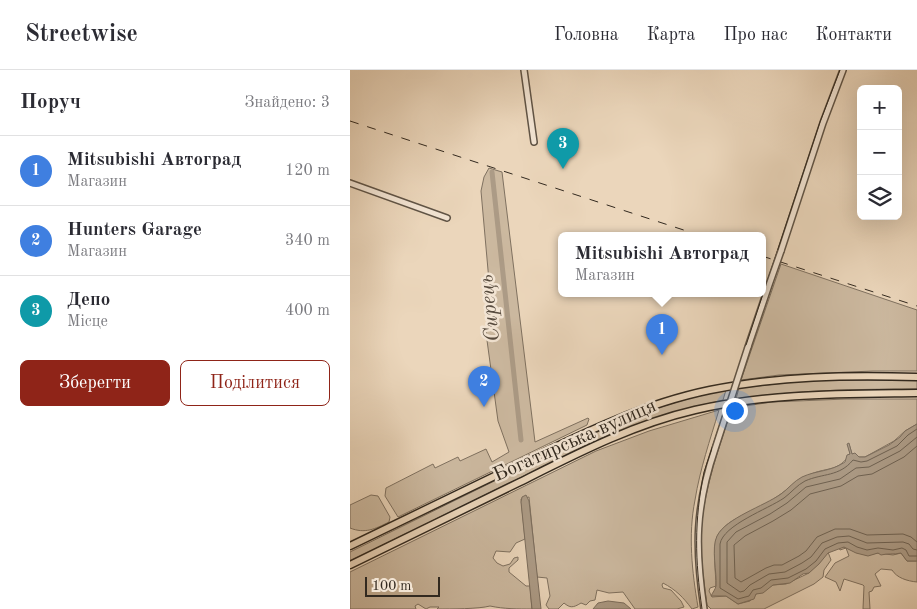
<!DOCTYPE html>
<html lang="uk">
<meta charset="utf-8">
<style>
:root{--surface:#fff;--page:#f7f7f7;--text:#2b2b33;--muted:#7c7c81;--line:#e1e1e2;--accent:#8f2418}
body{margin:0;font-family:"Old Standard TT",serif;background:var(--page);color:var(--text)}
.controls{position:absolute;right:15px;top:15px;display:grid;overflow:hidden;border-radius:8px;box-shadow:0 5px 20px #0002}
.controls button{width:45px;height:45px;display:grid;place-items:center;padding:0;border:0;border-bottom:1px solid var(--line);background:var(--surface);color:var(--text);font:25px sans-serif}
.scale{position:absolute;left:15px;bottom:12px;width:75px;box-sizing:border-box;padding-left:5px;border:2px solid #32291f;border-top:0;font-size:14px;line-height:18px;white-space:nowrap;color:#32291f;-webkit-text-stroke:4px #f2e4d3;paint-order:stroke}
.you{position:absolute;left:384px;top:340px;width:18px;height:18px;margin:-12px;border:4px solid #fff;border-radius:50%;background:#1a73e8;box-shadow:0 0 0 8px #1a73e833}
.badge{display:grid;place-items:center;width:32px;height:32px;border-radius:50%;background:var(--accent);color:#fff;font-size:16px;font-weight:700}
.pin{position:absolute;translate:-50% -41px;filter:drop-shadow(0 1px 2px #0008)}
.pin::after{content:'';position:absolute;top:26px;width:18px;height:15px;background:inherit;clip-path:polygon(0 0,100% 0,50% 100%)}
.popup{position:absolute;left:208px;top:162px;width:208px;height:65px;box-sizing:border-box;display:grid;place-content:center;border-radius:8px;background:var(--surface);filter:drop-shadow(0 1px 4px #0005);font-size:16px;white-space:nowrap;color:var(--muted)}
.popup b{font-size:19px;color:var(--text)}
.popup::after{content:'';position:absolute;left:50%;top:100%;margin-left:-10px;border:10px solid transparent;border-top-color:var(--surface)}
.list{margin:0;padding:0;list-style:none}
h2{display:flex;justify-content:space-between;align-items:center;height:65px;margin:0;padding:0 20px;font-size:21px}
h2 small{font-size:16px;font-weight:400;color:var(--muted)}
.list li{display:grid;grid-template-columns:32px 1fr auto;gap:15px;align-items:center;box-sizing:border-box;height:70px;padding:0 20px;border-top:1px solid var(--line)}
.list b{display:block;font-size:19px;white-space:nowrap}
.list p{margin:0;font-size:16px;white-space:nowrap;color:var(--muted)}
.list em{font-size:16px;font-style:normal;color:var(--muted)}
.actions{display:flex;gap:10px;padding:15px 20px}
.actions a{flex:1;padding:11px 0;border:1px solid var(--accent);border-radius:8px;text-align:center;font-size:18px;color:var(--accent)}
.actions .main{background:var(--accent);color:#fff}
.icon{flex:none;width:28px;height:28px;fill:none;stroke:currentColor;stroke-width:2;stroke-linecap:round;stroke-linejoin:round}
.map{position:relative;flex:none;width:567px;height:539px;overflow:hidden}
header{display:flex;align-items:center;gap:30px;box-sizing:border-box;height:70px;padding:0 25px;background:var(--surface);border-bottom:1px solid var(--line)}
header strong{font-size:24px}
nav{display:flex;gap:28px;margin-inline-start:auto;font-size:18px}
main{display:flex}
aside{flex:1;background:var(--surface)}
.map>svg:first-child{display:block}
.green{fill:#ccb9a0;stroke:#7f7160}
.water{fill:#ac9b86;stroke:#7b6d5d}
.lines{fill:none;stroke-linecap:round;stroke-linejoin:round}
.shore{stroke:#6f6252;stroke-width:1}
.canal{stroke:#ac9b86;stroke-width:5}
.minor-casing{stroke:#605446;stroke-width:8}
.major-casing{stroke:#32291f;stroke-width:9}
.minor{stroke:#f2e4d3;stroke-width:5}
.major{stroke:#ebd6bb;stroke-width:6}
.tram{stroke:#32291f;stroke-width:1}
.rail{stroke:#32291f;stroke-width:1;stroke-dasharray:9 9;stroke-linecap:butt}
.minor-bridge-casing{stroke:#605446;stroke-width:8;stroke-linecap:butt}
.minor-bridge{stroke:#f2e4d3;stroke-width:5}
.labels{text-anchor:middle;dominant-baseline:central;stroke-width:5;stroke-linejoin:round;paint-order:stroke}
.street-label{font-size:20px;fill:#32291f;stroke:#f2e4d3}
.water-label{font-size:21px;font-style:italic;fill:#574b3e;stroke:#f2e4d3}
</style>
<header>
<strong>Streetwise</strong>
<nav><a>Головна</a><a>Карта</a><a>Про нас</a><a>Контакти</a></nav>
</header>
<main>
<aside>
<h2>Поруч<small>Знайдено: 3</small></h2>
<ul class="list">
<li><span class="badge" style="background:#3f7fe0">1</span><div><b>Mitsubishi Автоград</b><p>Магазин</p></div><em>120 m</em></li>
<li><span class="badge" style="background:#3f7fe0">2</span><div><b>Hunters Garage</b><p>Магазин</p></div><em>340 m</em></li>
<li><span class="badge" style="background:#0f9aa8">3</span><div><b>Депо</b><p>Місце</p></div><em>400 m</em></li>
</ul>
<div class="actions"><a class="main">Зберегти</a><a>Поділитися</a></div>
</aside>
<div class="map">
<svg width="567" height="539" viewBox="0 0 567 539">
<rect width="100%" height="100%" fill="#ebd6bb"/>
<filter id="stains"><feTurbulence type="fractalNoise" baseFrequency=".004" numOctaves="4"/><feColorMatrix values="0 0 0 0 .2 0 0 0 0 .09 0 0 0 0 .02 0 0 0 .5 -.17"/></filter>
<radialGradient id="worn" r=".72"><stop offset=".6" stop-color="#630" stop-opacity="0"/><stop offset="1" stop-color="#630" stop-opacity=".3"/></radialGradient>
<path class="green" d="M139 98 152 102 185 372 238 348 239 349 237 355 48 447 35 426 36 418 83 394 85 398 108 387 110 391 136 379 142 392 159 382 148 351 136 263 142 245 131 121 134 107Z
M431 194 567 240V301H523L429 305 391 310Z
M463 310H567V319C506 319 446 320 386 329L389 318Z
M376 320 373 330 341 338 281 357 231 378 0 491V482L240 364C284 345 329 329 376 320Z
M496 329H567V354L555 361 544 371 515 387H509L502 384 499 374H498L500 384C488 402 478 397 461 404 443 413 431 426 413 435 399 444 374 450 367 467 362 478 366 504 366 516L360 518 359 521 362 527 376 526 388 534 400 531 406 524 423 515 436 514 459 503 478 482 481 490 474 500 473 507 464 514 414 539H361L357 535C352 500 348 466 355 431 361 399 372 369 382 338L422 332Z
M369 340C360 370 350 399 345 430 338 465 342 502 348 537L342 539C333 527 326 520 313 513L312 515 313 518 321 520 331 531 334 537 327 539H285L273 522 259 523 247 520 245 530 240 531 236 535 231 533C223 538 220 538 214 533L208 539H199L196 535 200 526 197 508 187 507 179 427 171 429 175 469 166 473 160 482 146 481 143 488 147 493 153 496 160 494 164 488 168 487V490L159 498V502L176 516H180L182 539C168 539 154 539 140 536 129 539 101 539 87 539L89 537H80L76 539 68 534 65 536 66 539H0V502L246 381 299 361Z
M21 425 28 426 40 447 39 452C25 459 15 464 0 458V435Z
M494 477 516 485 528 483 543 485 551 483 557 491H567V512C557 511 547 508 542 500L531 499 525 504 531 516 524 517 522 521 519 522 520 539H513L514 516 513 515 494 509 490 521 486 512 475 507 485 493 499 486 496 478 490 480 489 478Z"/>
<path class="water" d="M567 354V491H557L551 483C543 485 538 483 531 485L528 483 518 486 506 483 494 477 478 483 469 494 459 503 453 504 440 513 423 515 413 523 406 524 404 529 388 534 376 526H361C363 522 365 520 366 516 367 502 361 478 367 466 376 448 414 436 431 424 438 419 444 411 452 407 467 400 480 402 495 392L497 385 500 384 497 374 499 373 502 384 505 383 509 387H515L539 375 550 367 555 361Z
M176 425 179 431 191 539H182L171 432 172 427Z
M258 531 274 533 281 539H243L248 533Z"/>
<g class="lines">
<path class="shore" d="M567 359 558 365 547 376 517 391 511 392 503 390C489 407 473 403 455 411 447 415 441 423 434 428 418 439 373 455 370 474V518L388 529 399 526 403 520 411 518 421 510 438 508 456 499 466 491 475 479 488 473 498 472 507 477 517 480 528 478 543 480 552 478 556 480 559 486H567
M567 367 550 381 519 397 506 398 490 409 456 417 437 433 420 444 386 462 377 472V513L390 522 394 521 400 515 419 504 435 502 452 493 461 487 472 473 487 467 499 466 517 473 553 472 559 474 563 479 567 480
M567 376 554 387 522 404 508 406 491 416 460 424 441 440 423 451 395 466 384 475 385 508 391 512 416 498 424 495H432L449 486 456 481 467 467 485 459H500L517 465 553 464 561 467 567 472"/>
<path class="canal" d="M142 102 171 370"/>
<g class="minor-casing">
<path id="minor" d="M174 0 184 72
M0 113 97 148
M431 181 473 53 493 0
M398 277 419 215
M354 539C345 478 345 438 365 379"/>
</g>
<g class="major-casing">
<path id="major" d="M0 476C51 451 102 427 153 402 219 370 287 335 360 320 428 306 498 305 567 307
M0 495C57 467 113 440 170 412 226 384 284 354 345 340 418 323 493 324 567 323"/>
</g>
<use href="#minor" class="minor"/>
<use href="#major" class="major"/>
<path class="tram" d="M352 539C345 490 344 451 354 402L470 52 490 0"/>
<path class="rail" d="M0 51 352 166
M412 186 567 236"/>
<g class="minor-bridge-casing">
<path id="minor-bridge" d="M419 215 431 181
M365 379 398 277"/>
</g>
<use href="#minor-bridge" class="minor-bridge"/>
</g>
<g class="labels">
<g class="street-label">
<text transform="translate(225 371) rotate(-24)">Богатирська вулиця</text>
</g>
<g class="water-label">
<text transform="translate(140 238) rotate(-96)">Сирець</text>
</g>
</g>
<rect width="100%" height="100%" filter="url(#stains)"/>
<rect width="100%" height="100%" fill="url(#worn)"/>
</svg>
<div class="controls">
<button>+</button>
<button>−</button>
<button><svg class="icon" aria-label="layers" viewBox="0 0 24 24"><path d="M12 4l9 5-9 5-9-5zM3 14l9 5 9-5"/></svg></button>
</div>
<div class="scale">100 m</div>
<div class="you"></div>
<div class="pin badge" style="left:312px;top:285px;background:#3f7fe0">1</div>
<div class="popup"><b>Mitsubishi Автоград</b>Магазин</div>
<div class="pin badge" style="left:134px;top:337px;background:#3f7fe0">2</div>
<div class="pin badge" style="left:213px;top:99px;background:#0f9aa8">3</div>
</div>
</main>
